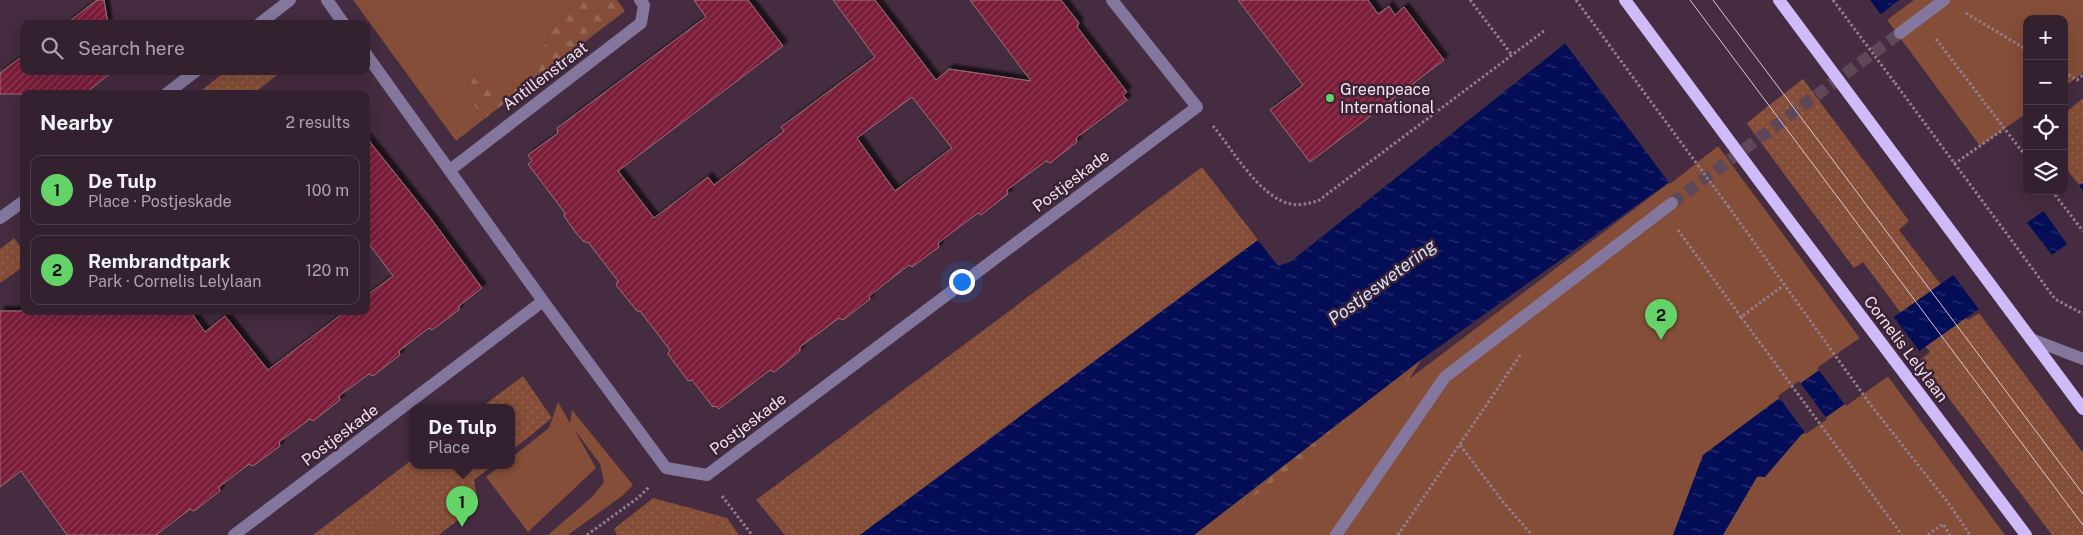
<!DOCTYPE html>
<meta charset="utf-8">
<style>
:root{--surface:#342130;--page:#3f2e3c;--text:#f1f3f6;--muted:#a9a3ab;--line:#4e3e4c;--accent:#64d468}
body{margin:0;font-family:"Public Sans",sans-serif;background:var(--page);color:var(--text)}
.controls{position:absolute;right:15px;top:15px;display:grid;overflow:hidden;border-radius:10px;box-shadow:0 5px 20px #0002}
.controls button{width:45px;height:45px;display:grid;place-items:center;padding:0;border:0;border-bottom:1px solid var(--line);background:var(--surface);color:var(--text);font:25px sans-serif}
.you{position:absolute;left:961px;top:281px;width:18px;height:18px;margin:-12px;border:4px solid #fff;border-radius:50%;background:#1a73e8;box-shadow:0 0 0 8px #1a73e833}
.badge{display:grid;place-items:center;width:32px;height:32px;border-radius:50%;background:var(--accent);color:#111;font-size:16px;font-weight:700}
.pin{position:absolute;translate:-50% -41px;filter:drop-shadow(0 1px 2px #0008)}
.pin::after{content:'';position:absolute;top:26px;width:18px;height:15px;background:inherit;clip-path:polygon(0 0,100% 0,50% 100%)}
.popup{position:absolute;left:410px;top:404px;width:105px;height:65px;box-sizing:border-box;display:grid;place-content:center;border-radius:10px;background:var(--surface);filter:drop-shadow(0 1px 4px #0005);font-size:16px;white-space:nowrap;color:var(--muted)}
.popup b{font-size:19px;color:var(--text)}
.popup::after{content:'';position:absolute;left:50%;top:100%;margin-left:-10px;border:10px solid transparent;border-top-color:var(--surface)}
.list{margin:0;padding:0;list-style:none}
h2{display:flex;justify-content:space-between;align-items:center;height:65px;margin:0;padding:0 20px;font-size:21px}
h2 small{font-size:16px;font-weight:400;color:var(--muted)}
.list li{display:grid;grid-template-columns:32px 1fr auto;gap:15px;align-items:center;box-sizing:border-box;height:70px;margin:0 10px 10px;padding:0 10px;border:1px solid var(--line);border-radius:10px}
.list b{display:block;font-size:19px;white-space:nowrap}
.list p{margin:0;font-size:16px;white-space:nowrap;color:var(--muted)}
.list em{font-size:16px;font-style:normal;color:var(--muted)}
.icon{flex:none;width:28px;height:28px;fill:none;stroke:currentColor;stroke-width:2;stroke-linecap:round;stroke-linejoin:round}
.map{position:relative;flex:none;width:2083px;height:535px;overflow:hidden}
.search{position:absolute;background:var(--surface);box-shadow:0 5px 20px #0002;left:20px;top:20px;width:350px;height:55px;display:flex;align-items:center;gap:12px;box-sizing:border-box;padding:0 18px;border-radius:10px;color:var(--muted);font-size:19px}
.panel{position:absolute;background:var(--surface);box-shadow:0 5px 20px #0002;left:20px;top:90px;width:350px;height:225px;border-radius:10px}
.map>svg:first-child{display:block}
.grass{fill:url(#grass-dots)}
.forest{fill:url(#forest-firs)}
.green{fill:#854e38}
.water{fill:url(#water-ripples)}
.pier{fill:#452c40}
.building{fill:url(#building-hatch);stroke:#987379;fill-rule:evenodd;filter:url(#shadow)}
.lines{fill:none;stroke-linecap:round;stroke-linejoin:round}
.minor-tunnel{stroke:#5f475a;stroke-width:12;stroke-dasharray:12 6;stroke-linecap:butt}
.path{stroke:#927d8d;stroke-width:3;stroke-dasharray:2.5 2.5;stroke-linecap:butt}
.minor{stroke:#84779d;stroke-width:12}
.major{stroke:#cfbbf8;stroke-width:12}
.tram{stroke:#dbc9d6;stroke-width:1}
.path-bridge{stroke:#927d8d;stroke-width:3;stroke-dasharray:2.5 2.5;stroke-linecap:butt}
.major-bridge{stroke:#cfbbf8;stroke-width:12}
.poi-dot{fill:#64d468;stroke:#3b2336;stroke-width:2}
.labels{text-anchor:middle;dominant-baseline:central;stroke-width:5;stroke-linejoin:round;paint-order:stroke}
.street-label{font-size:16px;fill:#f1e1ed;stroke:#3b2336}
.poi-label{font-size:16px;fill:#f1e1ed;stroke:#3b2336;text-anchor:start}
.water-label{font-size:18px;font-style:italic;fill:#d7e1f7;stroke:#3b2336}
</style>
<div class="map">
<svg width="2083" height="535" viewBox="0 0 2083 535">
<defs>
<pattern id="grass-dots" width="8" height="8" patternUnits="userSpaceOnUse" patternTransform="scale(1.25)"><rect width="8" height="8" fill="#854e38"/><path d="M2 2h.1M6 6h.1" fill="none" stroke="#976755" stroke-width="1.8" stroke-linecap="round"/></pattern>
<pattern id="forest-firs" width="22" height="20" patternUnits="userSpaceOnUse" patternTransform="scale(1.25)"><rect width="22" height="20" fill="#854e38"/><path d="M5 1l3.5 6h-7zM16 11l3.5 6h-7z" fill="#976755"/></pattern>
<pattern id="water-ripples" width="26" height="14" patternUnits="userSpaceOnUse" patternTransform="scale(1.25)"><rect width="26" height="14" fill="#030e57"/><path d="M2 4q2-2 4 0t4 0M15 11q2-2 4 0t4 0" fill="none" stroke="#28316f"/></pattern>
<pattern id="building-hatch" width="6" height="6" patternUnits="userSpaceOnUse" patternTransform="scale(1.25)"><rect width="6" height="6" fill="#7b1d39"/><path d="M-1 1l2-2M0 6l6-6M5 7l2-2" fill="none" stroke="#8e3e56"/></pattern>
<filter id="shadow"><feDropShadow dx="4.5" dy="-4.5" stdDeviation="1" flood-color="#0009"/></filter>
</defs>
<rect width="100%" height="100%" fill="#452c40"/>
<path class="grass" d="M1655 0H1744L1909 221 1899 230 1968 320 1979 313 2083 453V535H2052L1920 360 1930 352 1863 262 1854 268Z
M226 71H282L253 94H197Z
M2083 98V183L2079 185 2064 166V114Z
M1202 167 1258 240 860 535H785L756 500Z
M14 238 24 251V266L0 283V249Z
M523 376 552 418 511 451V408H480Z
M413 459V466H492L474 480 478 504 439 535H313Z
M653 498 727 518 739 535H617L614 529Z"/>
<path class="forest" d="M567 0H617L625 11 484 119 476 110 468 89 477 69 540 54 551 31 570 8Z
M1422 359 1309 535H1194Z"/>
<path class="green" d="M353 0H567L570 8 551 31 540 54 525 71 498 87 477 69 468 89 476 110 484 119 456 141Z
M1914 0H2083V73L2064 87V19H2027V113L1980 146 1887 20Z
M1718 146 2005 535H1202Z
M558 402 570 423 572 410 633 485 622 496 568 535H548L593 496 604 482 600 464 574 429 596 468 528 532 486 477 500 466H511V458L549 428Z
M384 515 399 535H357Z
M719 520 729 535H694Z"/>
<path class="water" d="M1628 0H1899L1672 180 1422 359 1194 535H860L1258 240 1278 266 1290 262 1567 42Z
M2083 183V235L1801 435 1765 477H1757L1723 535H1673L1703 455 1770 405Z"/>
<path class="pier" d="M1623 0H1870L1882 16 1670 184 1564 42Z
M2078 183 2083 191V239L1980 311 1952 273 2025 220 2052 255 2067 244 2042 209Z
M1892 315 1921 353 1846 406 1817 368Z
M1799 381 1827 419 1806 434 1778 396Z"/>
<path class="building" d="M97 0H104L108 24H66Z
M694 0H748L783 46 618 171 654 218 708 177 714 185 784 131 781 127 875 57 833 0H875L936 80 949 69 1031 81 970 0H1061L1079 23 1077 27 1127 92 1123 95 1127 100 1076 138 1077 142 1050 163 1046 161 1007 190 1008 194 981 215 978 213 938 243 939 247 912 267 909 265 869 296 870 299 843 320 839 318 800 347V351L782 366 774 372 770 370 719 409 716 406 713 407 692 380 688 381 668 354 670 350 640 311H637L616 285 618 281 588 242H584L576 233 564 216 565 213 528 164 532 161 528 155 558 133 557 128 706 17ZM912 97 952 148 895 191 857 138Z
M1238 0H1368L1378 14 1389 6 1395 15 1404 7 1444 60 1310 162 1270 110 1303 85Z
M24 55V71H114L84 94H0V73Z
M366 137 429 216 482 288 459 306V310L432 330 429 328 399 351 400 355 373 376 369 374 339 396 340 400 313 421 310 419 279 442 280 446 253 466 249 464 219 487 220 491 194 511 190 509 156 535H67L21 471 0 487V311H190L205 332 225 316 268 370 346 311H366V296L393 276 366 240Z"/>
<g class="lines">
<path class="minor-tunnel" d="M1672 203 1900 33"/>
<path class="path" d="M1470 0 1512 55
M1966 13 2027 50
M1936 39 2027 158
M2064 72 2077 80 2083 75
M1895 83 2055 299 2083 314
M1213 126C1233 150 1260 198 1291 204 1300 206 1309 203 1318 201L1544 31
M1954 164 2004 129
M2052 191 2083 231
M1728 206 1870 404 1949 504 1970 535
M1678 230 1741 317 1784 285
M1741 317 1902 535
M1460 445 1504 503 1532 535
M722 496 752 535
M587 535 639 497 649 487
M1398 535 1521 354
M1928 535 1943 524 1950 535"/>
<path class="minor" d="M327 0 344 24
M259 24 290 0
M1900 33 1944 0
M366 54 543 301
M166 94 196 71
M450 170 641 23 644 5 640 0
M0 218 24 201
M2031 339 2083 359
M234 535 543 301 666 468 707 475 1197 107 1112 0
M1336 535 1445 377 1672 203"/>
<path class="major" d="M1860 109 2083 409
M1760 182 2026 535"/>
<path class="tram" d="M1690 0 2083 525
M1713 0 2083 494"/>
<path class="path-bridge" d="M1576 0 1728 206
M1833 0 1895 83"/>
<path class="major-bridge" d="M1625 0 1760 182
M1779 0 1860 109"/>
</g>
<circle class="poi-dot" cx="1330" cy="98" r="5"/>
<g class="labels">
<g class="street-label">
<text transform="translate(545 76) rotate(-37)">Antillenstraat</text>
<text transform="translate(1071 181) rotate(-37)">Postjeskade</text>
<text transform="translate(1906 349) rotate(53)">Cornelis Lelylaan</text>
<text transform="translate(748 424) rotate(-37)">Postjeskade</text>
<text transform="translate(340 435) rotate(-37)">Postjeskade</text>
</g>
<g class="poi-label">
<text x="1340" y="89">Greenpeace<tspan x="1340" dy="18">International</tspan></text>
</g>
<g class="water-label">
<text transform="translate(1382 282) rotate(-37)">Postjeswetering</text>
</g>
</g>
</svg>
<div class="controls">
<button>+</button>
<button>−</button>
<button><svg class="icon" aria-label="locate" viewBox="0 0 24 24"><circle cx="12" cy="12" r="6"/><path d="M12 2v4M12 18v4M2 12h4M18 12h4"/></svg></button>
<button><svg class="icon" aria-label="layers" viewBox="0 0 24 24"><path d="M12 4l9 5-9 5-9-5zM3 14l9 5 9-5"/></svg></button>
</div>
<div class="you"></div>
<div class="pin badge" style="left:462px;top:527px">1</div>
<div class="popup"><b>De Tulp</b>Place</div>
<div class="pin badge" style="left:1661px;top:340px">2</div>
<div class="search"><svg class="icon" aria-label="search" viewBox="0 0 24 24"><circle cx="10" cy="10" r="6"/><path d="M15 15l6 6"/></svg>Search here</div>
<section class="panel">
<h2>Nearby<small>2 results</small></h2>
<ul class="list">
<li><span class="badge">1</span><div><b>De Tulp</b><p>Place · Postjeskade</p></div><em>100 m</em></li>
<li><span class="badge">2</span><div><b>Rembrandtpark</b><p>Park · Cornelis Lelylaan</p></div><em>120 m</em></li>
</ul>
</section>
</div>
